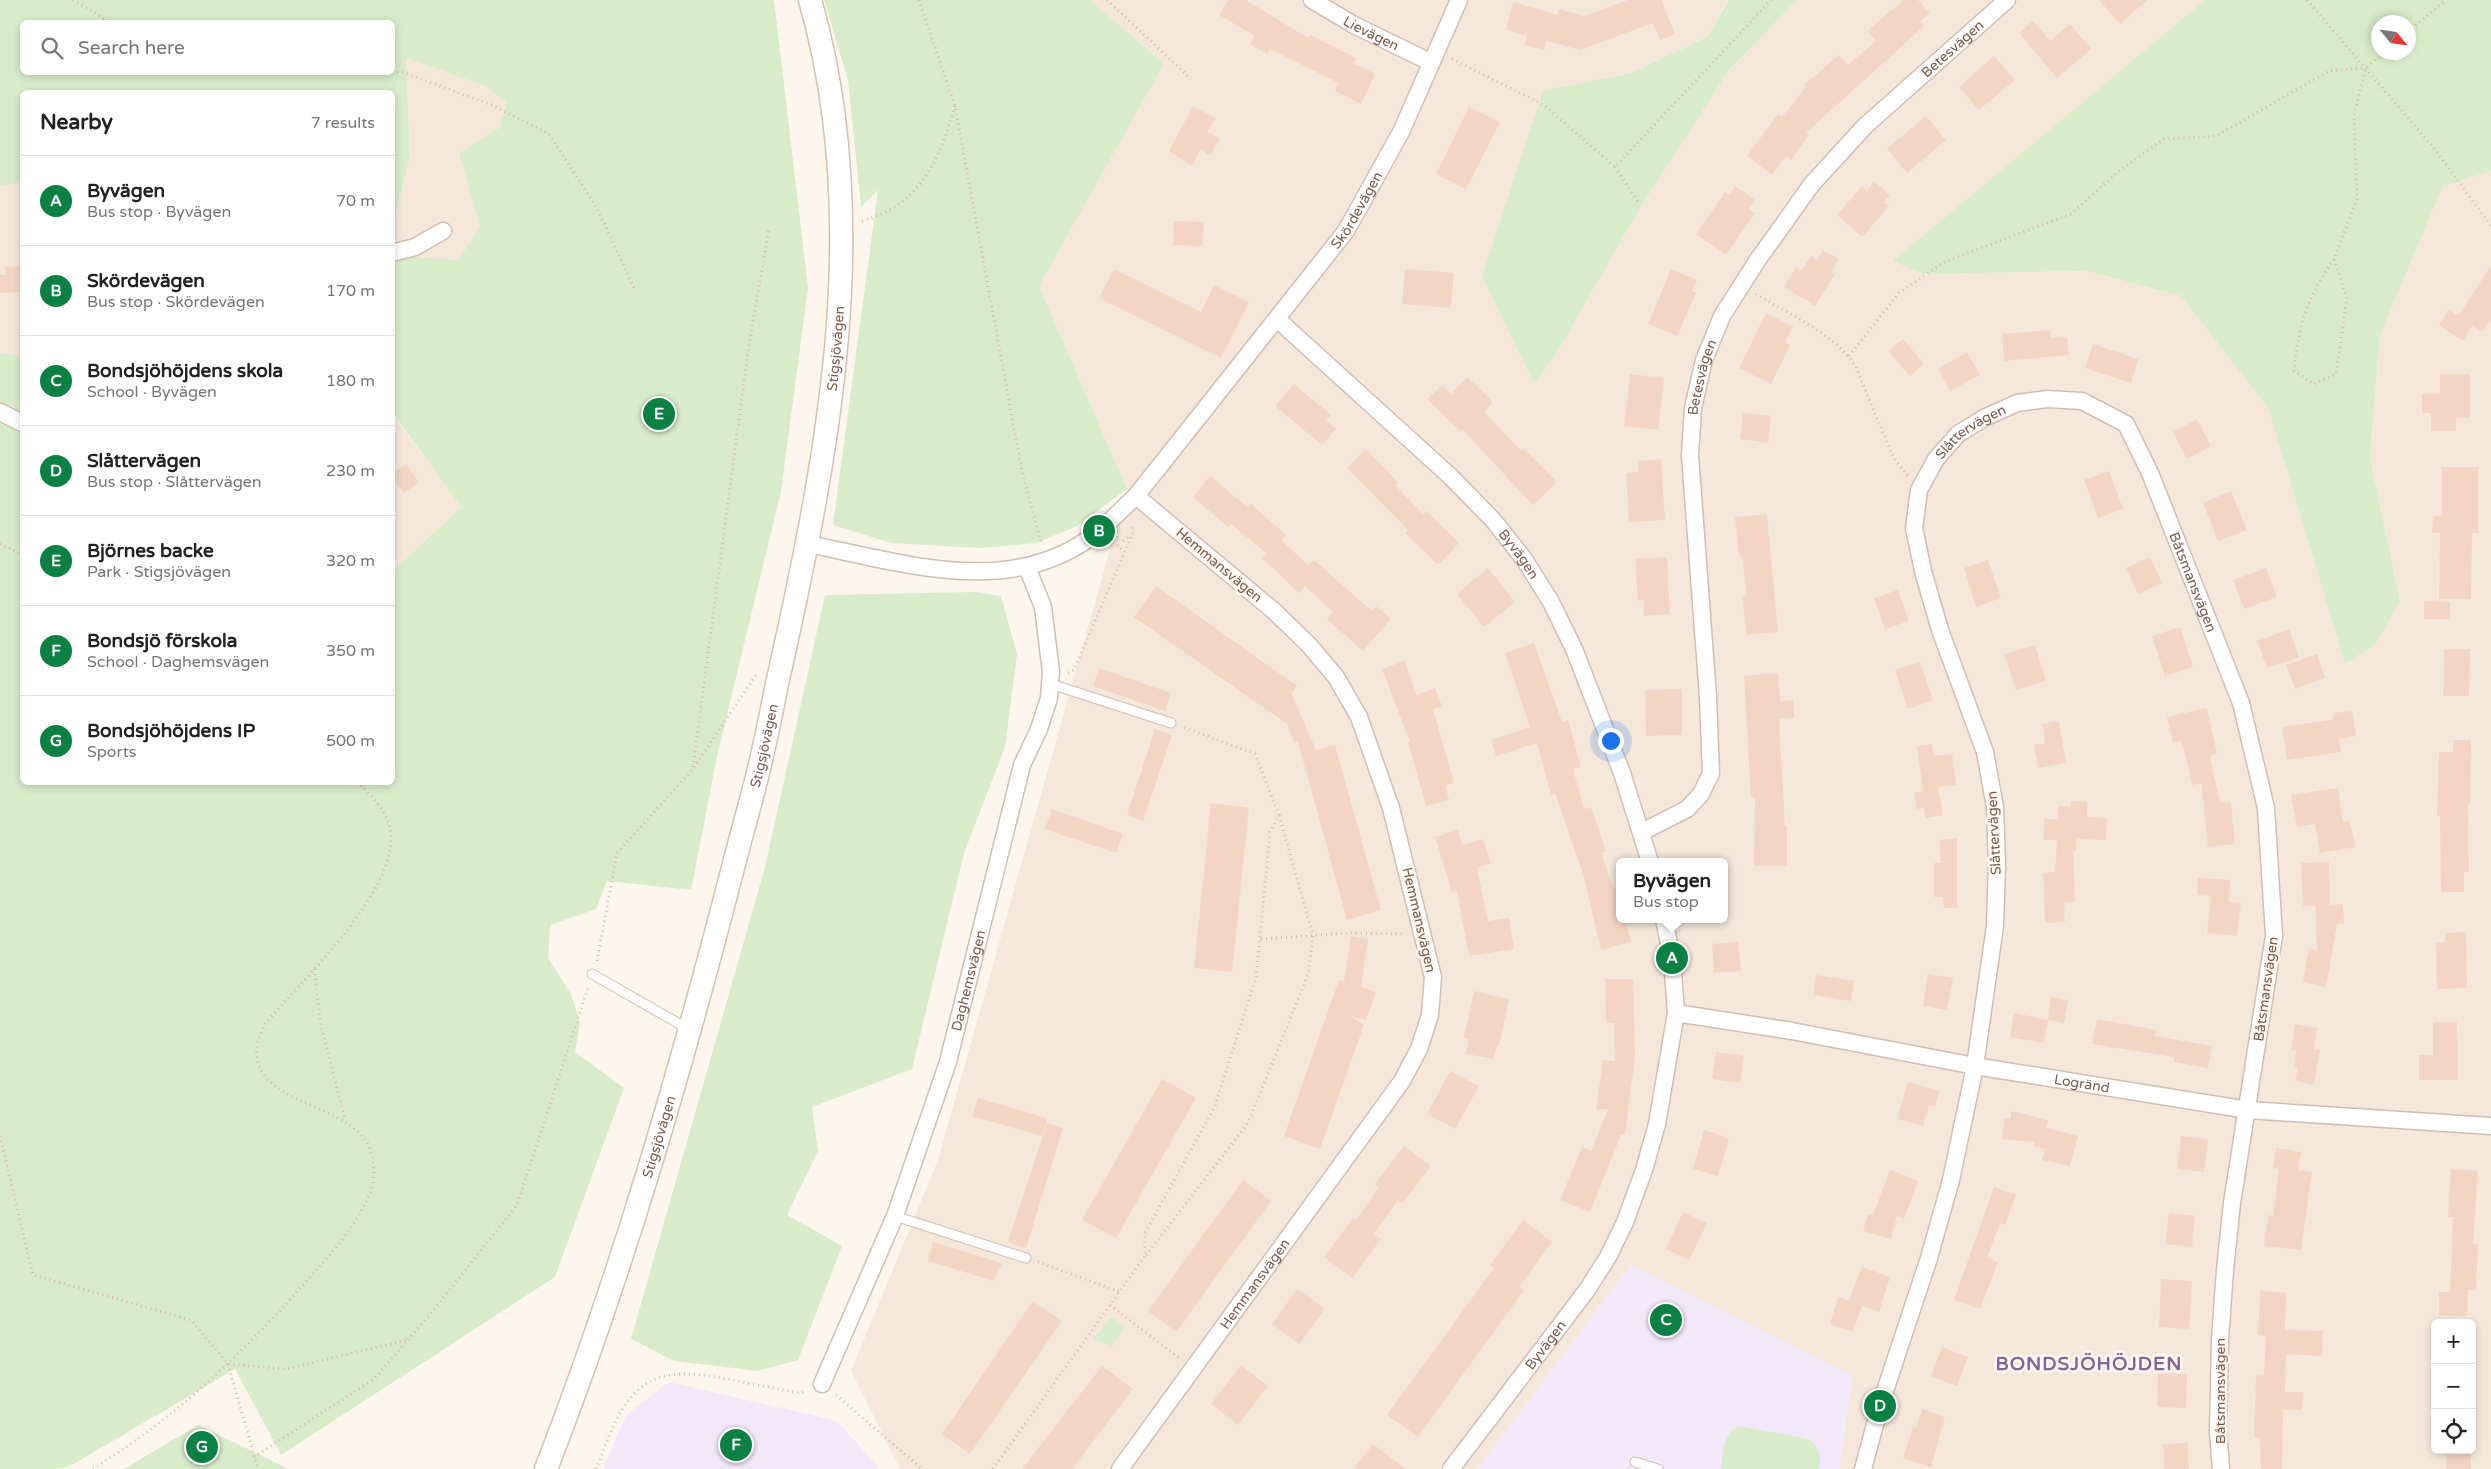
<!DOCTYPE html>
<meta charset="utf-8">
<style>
:root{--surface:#fff;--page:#f2f2f2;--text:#222;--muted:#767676;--line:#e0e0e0;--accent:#0b8043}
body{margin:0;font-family:"Varela Round",sans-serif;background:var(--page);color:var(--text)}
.controls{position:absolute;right:15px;bottom:15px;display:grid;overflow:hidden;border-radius:8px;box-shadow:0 2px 8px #0003}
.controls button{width:45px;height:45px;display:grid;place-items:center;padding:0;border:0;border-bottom:1px solid var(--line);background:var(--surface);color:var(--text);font:25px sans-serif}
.compass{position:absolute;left:2371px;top:15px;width:45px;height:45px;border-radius:50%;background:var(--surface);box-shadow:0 2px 8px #0003;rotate:119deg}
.you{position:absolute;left:1610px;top:740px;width:18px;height:18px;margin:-12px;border:4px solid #fff;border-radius:50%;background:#1a73e8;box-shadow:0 0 0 8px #1a73e833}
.badge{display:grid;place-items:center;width:32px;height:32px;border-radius:50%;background:var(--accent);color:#fff;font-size:16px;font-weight:700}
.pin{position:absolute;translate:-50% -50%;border:2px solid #fff;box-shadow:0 1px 5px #0006}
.popup{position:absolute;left:1616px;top:858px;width:112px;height:65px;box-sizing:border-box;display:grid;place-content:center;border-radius:8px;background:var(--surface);filter:drop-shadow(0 1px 4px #0005);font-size:16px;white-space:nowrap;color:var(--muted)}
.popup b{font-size:19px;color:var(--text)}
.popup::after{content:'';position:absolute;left:50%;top:100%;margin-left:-10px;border:10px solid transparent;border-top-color:var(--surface)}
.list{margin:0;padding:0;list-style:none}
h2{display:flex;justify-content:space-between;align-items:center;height:65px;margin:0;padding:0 20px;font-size:21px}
h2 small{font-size:16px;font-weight:400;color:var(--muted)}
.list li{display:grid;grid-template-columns:32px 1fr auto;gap:15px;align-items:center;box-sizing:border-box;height:90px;padding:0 20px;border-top:1px solid var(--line)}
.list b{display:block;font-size:19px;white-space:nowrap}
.list p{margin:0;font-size:16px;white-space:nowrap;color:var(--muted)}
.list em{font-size:16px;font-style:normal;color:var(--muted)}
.icon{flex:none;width:28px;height:28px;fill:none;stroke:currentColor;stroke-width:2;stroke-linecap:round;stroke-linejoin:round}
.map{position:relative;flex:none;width:2491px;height:1469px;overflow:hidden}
.search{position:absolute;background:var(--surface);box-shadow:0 2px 8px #0003;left:20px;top:20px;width:375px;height:55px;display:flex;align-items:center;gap:12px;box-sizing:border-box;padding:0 18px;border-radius:8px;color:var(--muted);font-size:19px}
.panel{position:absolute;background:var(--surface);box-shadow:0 2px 8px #0003;left:20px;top:90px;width:375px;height:695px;border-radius:8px}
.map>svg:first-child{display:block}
.residential{fill:#f5e8da;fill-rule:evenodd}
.education{fill:#f3e8fa}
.green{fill:#d8ecc9;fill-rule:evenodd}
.building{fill:#f3d5c3}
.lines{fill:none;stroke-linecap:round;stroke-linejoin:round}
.lane-casing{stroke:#d1beb0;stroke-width:11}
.street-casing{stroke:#d1beb0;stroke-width:19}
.secondary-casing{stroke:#d6c0b0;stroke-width:25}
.path{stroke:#d9b8a5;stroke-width:3;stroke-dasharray:1 4;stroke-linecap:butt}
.lane{stroke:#fff;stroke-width:9}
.street{stroke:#fff;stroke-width:16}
.secondary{stroke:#fff;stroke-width:22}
.labels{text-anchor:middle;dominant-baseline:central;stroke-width:5;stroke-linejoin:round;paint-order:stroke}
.street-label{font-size:14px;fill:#7a5c4d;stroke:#fffaf3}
.district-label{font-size:19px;font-weight:bold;letter-spacing:1px;fill:#846695;stroke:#fffaf3}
</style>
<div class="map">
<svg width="2491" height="1469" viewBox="0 0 2491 1469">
<rect width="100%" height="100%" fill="#fdf6ec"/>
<path class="residential" d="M1090 0H1728L1707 37 1631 73 1542 92 1558 351 1637 213 1729 70 1797 0H2205L1894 261 1922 274 2087 271 2181 296 2268 408 2345 664 2400 601 2370 458 2380 335 2443 186 2491 171V1469H1839L1852 1376 1631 1265 1478 1469H900L851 1371 938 1160 1127 489 1039 286 1164 64ZM1620 862H1724V919H1620ZM2435 1323H2472V1450H2435Z
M406 57 483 85 507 102 499 128 459 153 480 227 458 260 393 255V226L410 156Z
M22 182V356L0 353V186Z
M392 413 461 507 393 571H392Z"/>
<path class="education" d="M1631 1265 1853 1376 1839 1469H1478Z
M669 1382 837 1421 880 1469H603L626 1415Z"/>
<path class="green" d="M0 0H774L808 288 781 491 718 752 691 890 607 881 596 909 550 925 548 958 571 994 580 1022 575 1052 624 1088 555 1277 281 1455 235 1369 70 1466 55 1469H0V353L22 356V782H392L393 571 461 507 393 413V255L458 260 480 227 459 153 499 128 507 102 483 85 406 58 410 156 393 226 392 92H22V182L0 186ZM22 22H392V72H22Z
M824 0H1090L1164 64 1039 286 1127 489 1077 526 1036 543 982 548 891 543 833 525 878 190 861 207 848 80Z
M1729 0H1797L1729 70 1637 213 1558 351 1534 383 1482 277 1543 91 1631 73 1707 37Z
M2205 0H2491V171L2443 186 2380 335 2370 458 2400 601 2376 643 2345 664 2268 408 2181 296 2087 271 1922 274 1893 261ZM2378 22H2408V52H2378Z
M975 592 1001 596 1017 654 1005 747 964 853 912 1069 812 1107 818 1151 787 1215 842 1246 798 1360 757 1371 717 1366 674 1361 631 1339 765 867 825 595Z
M1112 1317 1125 1327 1112 1346 1093 1339Z
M198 1425 289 1469H124Z
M1739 1426 1808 1439C1820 1447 1821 1456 1819 1469H1721C1724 1451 1722 1434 1739 1426Z"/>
<path class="building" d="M1228 0H1246L1308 38 1310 35 1356 58 1353 63 1375 74 1361 104 1335 91 1339 83 1270 49 1267 54 1250 44 1255 36 1219 15Z
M1628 0H1661L1675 34 1660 40 1653 23 1580 50 1547 41 1544 50 1525 45 1527 36 1506 29 1513 2 1557 15 1559 9 1584 16Z
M1904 0H1918L1930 13 1920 22 1924 26 1806 133 1809 135 1791 160 1786 156 1772 175 1747 156 1778 114 1782 117 1806 87 1804 85 1839 55 1848 65 1876 41 1867 31Z
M2099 0H2147L2120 24Z
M2033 21 2050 41 2070 24 2091 49 2057 78 2019 33Z
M1994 56 2015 80 1979 110 1959 87Z
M1193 106 1216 118 1207 132 1220 138 1210 156 1201 149 1192 166 1169 151Z
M1469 107 1500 122 1466 189 1436 174Z
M1926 116 1946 140 1907 173 1887 149Z
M1874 181 1890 195 1884 202 1889 206 1862 237 1837 215 1862 186 1867 191Z
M1735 186 1755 200 1749 209 1755 213 1726 255 1696 234 1725 192 1730 195Z
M1174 221 1204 222 1202 246 1173 245Z
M1823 250 1839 259 1831 272 1835 274 1815 306 1784 287 1796 267 1802 270 1811 256 1817 260Z
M22 266V292L0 293V275H5V267Z
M2491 266V319L2482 332 2472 326 2463 341 2439 325 2449 309 2458 316Z
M1114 269 1201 312 1214 285 1249 302 1221 358 1099 298Z
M1405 269 1454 273 1451 308 1402 304Z
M1671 269 1697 280 1692 291 1696 293 1677 336 1648 324Z
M1766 313 1793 327 1785 342 1790 345 1771 384 1739 368Z
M2050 330 2051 338 2067 337 2069 355 2004 361 2002 334Z
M1903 339 1924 364 1910 376 1888 351Z
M2093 344 2138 359 2131 383 2085 368Z
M1967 352 1980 375 1950 391 1938 369Z
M1630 374 1664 378 1658 430 1624 426Z
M2440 374H2470V418H2456V431H2431V413H2422V394H2440Z
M1467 377 1493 402 1484 412 1522 451 1524 449 1557 482 1533 505 1462 429 1460 431 1427 399 1442 385 1451 394Z
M1294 384 1331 415 1326 421 1336 429 1322 445 1275 406Z
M1743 413 1771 416 1768 443 1740 439Z
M2197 419 2211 446 2187 459 2173 432Z
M1366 449 1398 482 1395 485 1423 514 1426 511 1459 543 1438 565 1405 533 1408 530 1347 468Z
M1661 459 1665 520 1629 522 1626 473 1639 472 1638 461Z
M406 464 419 482 404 493 392 478V474Z
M2442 467H2478V533H2472L2471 599H2439L2440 533H2432L2433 516H2442Z
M2109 471 2123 509 2098 518 2084 480Z
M1210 476 1248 508 1251 504 1286 535 1282 541 1308 565 1314 560 1372 611 1376 606 1391 619 1363 651 1327 619 1333 612 1305 586 1299 593 1262 558 1266 553 1231 524 1228 527 1193 497Z
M2231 491 2247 530 2218 541 2203 503Z
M1767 514 1778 632 1747 635 1742 597 1747 596 1742 556H1739L1735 517Z
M1667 557 1670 614 1644 616 1643 600 1638 601 1635 559Z
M2150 557 2162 583 2138 594 2126 568Z
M1988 560 2001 598 1976 607 1964 568Z
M1488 568 1515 602 1484 627 1457 594Z
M2266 568 2277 597 2244 609 2233 580Z
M1156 586 1297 686 1291 693 1316 750 1335 745 1381 910 1347 920 1298 742 1294 743 1287 724 1134 617Z
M1898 590 1909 621 1885 629 1874 598Z
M2424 601 2450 602V619H2424Z
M2180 627 2193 667 2165 676 2152 636Z
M2289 629 2299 657 2267 668 2257 641Z
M1534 643 1562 722 1568 720 1581 767 1573 769 1584 809 1591 807 1606 851 1601 852 1613 888 1620 887V919H1625L1631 942 1601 950 1584 877 1555 793 1551 795 1537 743 1496 756 1491 740 1530 727 1505 653Z
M2035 645 2046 681 2016 690 2004 654Z
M2444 649H2470L2469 696H2443Z
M2317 654 2325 678 2295 689 2286 665Z
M1404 661 1413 684 1411 686 1413 685 1417 695 1435 688 1442 706 1433 709 1454 783 1445 785 1449 800 1426 806 1408 742H1410L1382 669Z
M1920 662 1933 700 1908 709 1895 670Z
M1099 668 1171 693 1165 711 1093 686Z
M1778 673 1780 701 1793 700 1794 718 1779 719 1785 826H1787V866H1754L1755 798H1751L1744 676Z
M1682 689V735L1646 736 1645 690Z
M2207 708 2217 754 2210 756 2220 803 2231 802 2235 844 2208 847 2201 783 2192 785 2182 741 2173 743 2167 717Z
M2352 711 2356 736 2339 739 2341 752 2287 760 2282 727 2332 720 2334 713Z
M2059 721 2066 763 2038 768 2034 745 2045 743 2042 724Z
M1155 729 1172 735 1143 821 1127 815Z
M2453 740H2471L2470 804H2468L2469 872H2464V892H2441L2440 816H2437L2439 752H2453Z
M1932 744 1934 756 1952 754 1956 785 1938 787 1943 815 1926 818 1924 808 1916 809 1914 793 1923 791 1917 746Z
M2338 788 2343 822 2350 820 2355 847 2320 853 2315 824 2297 827 2291 795Z
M2071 801 2087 802V817L2107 818 2106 840 2077 839 2076 851H2073L2075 902H2064L2065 922 2045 923 2043 873 2055 872 2057 840H2043L2044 819H2058V806H2071Z
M1211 803 1249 808 1232 972 1194 968Z
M1052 809 1123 834 1116 853 1045 829Z
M1458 830 1462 845 1483 839 1491 863 1477 868 1488 921 1509 918 1514 949 1469 956 1457 891 1452 892 1435 837Z
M1957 838V908H1944L1943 897H1934V863H1941L1939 840Z
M2329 862 2330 905 2343 904 2344 924H2337L2326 987 2303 982 2309 948 2317 950 2315 905 2303 906 2301 863Z
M2198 878 2230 880 2229 902 2241 903 2237 936 2207 933 2211 896 2197 895Z
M2466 932 2467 988 2437 989 2436 943 2445 942V933Z
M1351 936 1368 939 1361 987 1376 992 1366 1020 1351 1017 1364 1025 1320 1149 1284 1136 1339 980 1344 981Z
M1738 942 1741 971 1714 973 1712 944Z
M1928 974 1953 978 1947 1010 1923 1006Z
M1816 975 1854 981 1851 1001 1813 995Z
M1605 979H1633L1635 1056 1625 1135H1621L1590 1212 1560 1200 1582 1147 1591 1151 1608 1109 1596 1110 1603 1060 1615 1061 1614 1023H1606Z
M1474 991 1509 999 1499 1045H1497L1494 1059 1466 1054 1468 1039 1464 1038Z
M2051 997 2068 1000 2064 1023 2048 1020Z
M2014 1013 2048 1020 2044 1043 2010 1037Z
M2097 1019 2156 1030 2155 1036 2212 1046 2208 1068 2174 1062V1057L2092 1044Z
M2433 1022H2457L2458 1080H2419V1055H2433Z
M2295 1024 2317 1028 2314 1050 2320 1049 2314 1085 2295 1081 2298 1068 2294 1067 2296 1051 2291 1050Z
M1716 1052 1744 1056 1740 1083 1712 1079Z
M1450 1071 1479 1086 1455 1129 1427 1114Z
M1162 1079 1196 1098 1116 1238 1082 1220Z
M1908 1082 1939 1091 1935 1107 1929 1105 1923 1126 1897 1119Z
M978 1098 1047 1118 1042 1136 972 1116Z
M2011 1111 2048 1120 2046 1128 2078 1136 2070 1166 2042 1160 2045 1149 2034 1146 2035 1142 2002 1139 2004 1118 2011 1119Z
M1047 1123 1063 1128 1026 1248 1008 1242Z
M1704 1130 1729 1138 1718 1176 1693 1169Z
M2181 1136 2208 1139 2204 1172 2177 1169Z
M1404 1146 1431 1166 1402 1204 1398 1200 1374 1234 1381 1239 1352 1278 1324 1257 1353 1218 1356 1220 1379 1187 1375 1184Z
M2276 1148 2301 1152 2298 1170 2312 1172 2301 1250 2264 1246 2268 1215 2273 1216 2279 1169 2273 1168Z
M2451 1169 2478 1171 2473 1244H2478L2476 1290H2468L2467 1316 2439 1315V1292H2450L2453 1217H2448Z
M1890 1170 1918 1181 1904 1219 1897 1216 1891 1239 1863 1231 1868 1214 1873 1215Z
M1243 1180 1271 1201 1176 1332 1148 1311Z
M1994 1187 2016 1195 2005 1225 2000 1223 1987 1258 1998 1262 1980 1309 1954 1300Z
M1683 1212 1707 1223 1689 1260 1666 1249Z
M2169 1213 2195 1216 2192 1247 2165 1244Z
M1523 1220 1552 1242 1519 1287 1524 1290 1418 1437 1387 1415 1494 1268 1490 1265Z
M933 1242 1002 1263 994 1281 928 1261Z
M1862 1267 1890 1277 1879 1312 1849 1300Z
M2161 1279 2192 1281 2189 1329 2159 1327Z
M1297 1289 1325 1309 1299 1344 1272 1324Z
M2260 1291 2286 1293 2285 1330 2323 1331 2322 1356 2286 1354 2285 1392H2303L2302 1410H2283L2282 1469H2261L2260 1437H2254L2256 1375 2264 1376 2266 1336 2258 1335Z
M1838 1297 1862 1305 1853 1332 1830 1324Z
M1033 1301 1062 1321 970 1454 942 1434Z
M1942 1347 1968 1357 1957 1386 1931 1376Z
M1241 1365 1268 1386 1238 1425 1211 1404Z
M1102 1366 1133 1389 1072 1469H1022Z
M2158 1373 2187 1374 2186 1408 2157 1407Z
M1922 1409 1945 1417 1931 1467 1903 1458 1913 1427 1916 1428Z
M2188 1443 2189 1469H2164L2163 1444Z
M1373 1444 1406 1469H1354Z
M2447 1450H2471V1469H2446Z"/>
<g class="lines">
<g class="lane-casing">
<path id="lane" d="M1051 684 1171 723
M592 974 690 1030
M895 1216 1026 1258
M1635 1462 1658 1469"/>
</g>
<g class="street-casing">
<g id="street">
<path id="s1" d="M1312 0 1354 25 1430 62"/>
<path d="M392 253 415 247 443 231"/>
<path id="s2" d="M1277 319 1451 477 1493 520 1524 559 1551 602 1574 649 1622 773 1650 862"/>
<path d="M0 412 22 423"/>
<path id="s3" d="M808 544C904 563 1016 601 1100 530 1113 519 1124 507 1136 496L1346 231 1401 132 1459 0"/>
<path id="s4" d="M1642 832 1687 809 1701 794 1711 773 1708 697 1690 455 1693 408 1699 382 1704 360 1722 316 1757 261 1812 184 1865 126 2007 0"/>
<path id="s5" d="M1676 1013 1792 1031 1975 1066 2248 1110 2491 1126"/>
<path id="s6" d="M822 1384 895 1216 948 1062 1022 765 1039 729 1049 698 1051 672 1043 607 1027 567"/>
<path id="s7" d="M1120 1469 1402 1081 1419 1049 1430 1015 1433 977 1391 808 1359 717 1336 677 1309 645 1274 611 1136 496"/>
<path id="s8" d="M1451 1469 1587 1290 1608 1257 1625 1222 1644 1170 1657 1124 1676 1013 1672 958 1664 919"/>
<path id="s9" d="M1863 1469 1880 1406 1929 1258 1951 1180 1975 1066 1995 926 1997 864 1995 807 1985 752 1940 630 1923 571 1914 528 1919 490 1936 459 1958 434 1984 418 2017 403 2047 399 2082 401 2126 424 2150 473 2241 703 2266 808 2274 936 2232 1203 2225 1270 2220 1340 2218 1431 2221 1469"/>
</g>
</g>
<g class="secondary-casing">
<g id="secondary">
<path id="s10" d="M546 1469C623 1271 682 1066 735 860 745 821 757 782 765 742 770 720 774 698 779 675 828 455 874 222 810 0"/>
</g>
</g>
<path class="path" d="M73 0 110 22
M919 0 955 106 1022 472 1041 542
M1107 0 1191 79
M2307 0 2433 147 2491 226
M2408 32 2446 0
M1452 59 1544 105 1615 167 1771 0
M392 72H402L492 105 549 134 597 208 634 288
M1615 167 1639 203
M862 221C921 205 939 160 955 106
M2334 259C2307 299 2299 322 2294 371L2314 384 2336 374 2347 297 2334 259 2357 199 2354 114 2366 68 2385 52
M1756 294C1788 314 1833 333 1855 365L1893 457 1908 476
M1849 356 1899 293 1944 262 2071 214 2119 171 2164 139 2216 136 2329 71 2366 68
M1123 541 1131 535
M0 544 22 554
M1117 545 1124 552
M1068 673 1074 670 1132 535 1133 525
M693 767 748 351 769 228
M1261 939 1349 933 1405 934
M597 961 617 853 693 769 756 675
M314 969 321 1026 345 1119
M0 1136 33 1275 191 1320 228 1364 286 1369 407 1340
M1146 1255 1248 1123 1308 975 1313 935 1279 815
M1038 1262 1120 1292
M1110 1305 1179 1358
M228 1364 258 1469
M836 1395 922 1469
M254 1457 374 1379 432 1312 517 1205 588 988
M93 1469C110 1458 127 1447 143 1435 202 1392 255 1339 303 1285 328 1257 356 1228 370 1193 375 1180 375 1163 370 1149 351 1101 250 1106 257 1046 258 1039 262 1031 265 1024 302 980 394 895 391 835 390 814 372 795 357 782
M596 1469C604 1449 611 1428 622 1410 650 1364 688 1372 733 1380 756 1385 778 1389 801 1393L805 1391
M993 1469 1145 1256V1233L1215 1106 1256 977 1270 832 1279 815 1255 754 1183 727"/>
<use href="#lane" class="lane"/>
<use href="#street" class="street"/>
<use href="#secondary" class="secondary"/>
</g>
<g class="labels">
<g class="street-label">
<text stroke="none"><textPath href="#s1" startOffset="68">Lievägen</textPath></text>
<text stroke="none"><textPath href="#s4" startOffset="912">Betesvägen</textPath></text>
<text stroke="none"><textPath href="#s3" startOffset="715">Skördevägen</textPath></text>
<text stroke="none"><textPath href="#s10" startOffset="1160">Stigsjövägen</textPath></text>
<text stroke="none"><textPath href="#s4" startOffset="492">Betesvägen</textPath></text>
<text stroke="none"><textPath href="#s9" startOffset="1089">Slåttervägen</textPath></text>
<text stroke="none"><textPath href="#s2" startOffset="338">Byvägen</textPath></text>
<text transform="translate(1219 565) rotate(40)">Hemmansvägen</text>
<text stroke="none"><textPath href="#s9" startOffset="1431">Båtsmansvägen</textPath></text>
<text stroke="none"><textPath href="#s10" startOffset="756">Stigsjövägen</textPath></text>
<text transform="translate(1994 833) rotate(-93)">Slåttervägen</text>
<text transform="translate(1419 920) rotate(77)">Hemmansvägen</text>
<text stroke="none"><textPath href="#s6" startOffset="430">Daghemsvägen</textPath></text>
<text transform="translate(2266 989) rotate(-82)">Båtsmansvägen</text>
<text stroke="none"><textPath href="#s5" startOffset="412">Logränd</textPath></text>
<text stroke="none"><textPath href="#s10" startOffset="351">Stigsjövägen</textPath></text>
<text stroke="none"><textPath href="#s7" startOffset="229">Hemmansvägen</textPath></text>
<text stroke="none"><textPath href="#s8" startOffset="156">Byvägen</textPath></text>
<text transform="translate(2220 1391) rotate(-90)">Båtsmansvägen</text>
</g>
<g class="district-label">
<text x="2089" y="1364">BONDSJÖHÖJDEN</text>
</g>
</g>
</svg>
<div class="controls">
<button>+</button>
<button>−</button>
<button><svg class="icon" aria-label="locate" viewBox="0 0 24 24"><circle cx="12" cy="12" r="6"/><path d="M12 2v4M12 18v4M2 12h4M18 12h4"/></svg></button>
</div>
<svg class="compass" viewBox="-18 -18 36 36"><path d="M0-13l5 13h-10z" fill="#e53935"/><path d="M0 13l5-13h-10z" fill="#767676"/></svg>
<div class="you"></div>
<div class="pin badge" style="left:1672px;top:958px">A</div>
<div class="popup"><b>Byvägen</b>Bus stop</div>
<div class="pin badge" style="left:1099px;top:531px">B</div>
<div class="pin badge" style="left:1666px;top:1320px">C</div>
<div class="pin badge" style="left:1880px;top:1406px">D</div>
<div class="pin badge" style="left:659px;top:414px">E</div>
<div class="pin badge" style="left:736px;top:1445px">F</div>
<div class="pin badge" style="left:202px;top:1447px">G</div>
<div class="search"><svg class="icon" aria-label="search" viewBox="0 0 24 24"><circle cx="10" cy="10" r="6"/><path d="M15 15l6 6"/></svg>Search here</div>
<section class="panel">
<h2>Nearby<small>7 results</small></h2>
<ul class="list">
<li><span class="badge">A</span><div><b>Byvägen</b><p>Bus stop · Byvägen</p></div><em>70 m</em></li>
<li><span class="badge">B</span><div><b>Skördevägen</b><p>Bus stop · Skördevägen</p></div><em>170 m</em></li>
<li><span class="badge">C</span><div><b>Bondsjöhöjdens skola</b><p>School · Byvägen</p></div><em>180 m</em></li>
<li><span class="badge">D</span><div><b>Slåttervägen</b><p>Bus stop · Slåttervägen</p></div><em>230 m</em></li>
<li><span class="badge">E</span><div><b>Björnes backe</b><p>Park · Stigsjövägen</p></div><em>320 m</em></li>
<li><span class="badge">F</span><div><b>Bondsjö förskola</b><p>School · Daghemsvägen</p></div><em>350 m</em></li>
<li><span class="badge">G</span><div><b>Bondsjöhöjdens IP</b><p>Sports</p></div><em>500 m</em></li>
</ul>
</section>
</div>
